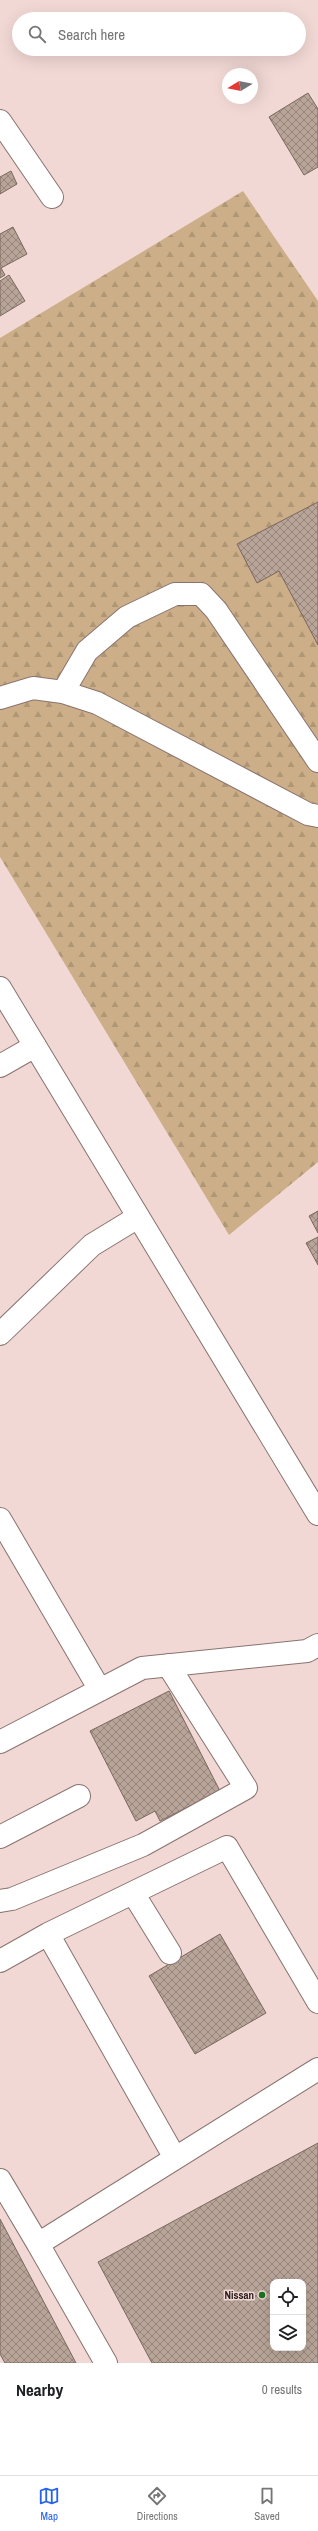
<!DOCTYPE html>
<style>
:root{--surface:#fff;--page:#f6f6f6;--text:#202124;--muted:#757577;--line:#e0e0e0;--accent:#2563eb}
body{margin:0;font-family:"Archivo Narrow",sans-serif;background:var(--page);color:var(--text)}
.controls{position:absolute;right:12px;bottom:12px;display:grid;overflow:hidden;border-radius:8px;box-shadow:0 4px 16px #0002}
.controls button{width:36px;height:36px;display:grid;place-items:center;padding:0;border:0;border-bottom:1px solid var(--line);background:var(--surface);color:var(--text);font:20px sans-serif}
.compass{position:absolute;left:222px;top:68px;width:36px;height:36px;border-radius:50%;background:var(--surface);box-shadow:0 4px 16px #0002;rotate:260deg}
.list{margin:0;padding:0;list-style:none}
h2{display:flex;justify-content:space-between;align-items:center;height:52px;margin:0;padding:0 16px;font-size:17px}
h2 small{font-size:13px;font-weight:400;color:var(--muted)}
.icon{flex:none;width:22px;height:22px;fill:none;stroke:currentColor;stroke-width:2;stroke-linecap:round;stroke-linejoin:round}
.map{position:relative;flex:none;width:318px;height:2363px;overflow:hidden}
.search{position:absolute;background:var(--surface);box-shadow:0 4px 16px #0002;left:12px;right:12px;top:12px;height:44px;display:flex;align-items:center;gap:10px;box-sizing:border-box;padding:0 14px;border-radius:22px;color:var(--muted);font-size:15px}
.sheet{height:112px;background:var(--surface)}
nav{display:flex;justify-content:space-around;align-items:center;box-sizing:border-box;height:56px;border-top:1px solid var(--line);background:var(--surface);font-size:11px;color:var(--muted)}
nav a{display:grid;justify-items:center;gap:2px}
nav .on{color:var(--accent)}
.map>svg:first-child{display:block}
.forest{fill:url(#forest-firs)}
.building{fill:url(#building-cross-hatch);stroke:#7a675d;fill-rule:evenodd}
.lines{fill:none;stroke-linecap:round;stroke-linejoin:round}
.minor-casing{stroke:#89736f;stroke-width:24}
.highway-casing{stroke:#89736f;stroke-width:24}
.minor{stroke:#fff;stroke-width:22}
.highway{stroke:#fff;stroke-width:22}
.poi-dot{fill:#197320;stroke:#f1d8d4;stroke-width:1.5}
.labels{text-anchor:middle;dominant-baseline:central;stroke-width:3;stroke-linejoin:round;paint-order:stroke}
.poi-label{font-size:11px;font-weight:bold;fill:#29201e;stroke:#f1d8d4;text-anchor:end}
</style>
<div class="map">
<svg width="318" height="2363" viewBox="0 0 318 2363">
<defs>
<pattern id="forest-firs" width="22" height="20" patternUnits="userSpaceOnUse"><rect width="22" height="20" fill="#ccaf88"/><path d="M5 1l3.5 6h-7zM16 11l3.5 6h-7z" fill="#af9675"/></pattern>
<pattern id="building-cross-hatch" width="8" height="8" patternUnits="userSpaceOnUse"><rect width="8" height="8" fill="#b8a498"/><path d="M0 0l8 8M0 8l8-8" fill="none" stroke="#96857b"/></pattern>
</defs>
<rect width="100%" height="100%" fill="#f1d8d4"/>
<path class="forest" d="M243 191 318 301V1162L229 1235 0 857V338Z"/>
<path class="building" d="M308 93 318 109V167L304 175 269 117Z
M11 171 17 184 0 194V177Z
M13 227 27 254 1 268 5 275 0 278V234Z
M9 275 25 301 0 316V281Z
M318 502V645L279 571 257 583 237 544Z
M318 1211V1233L309 1216Z
M318 1237V1265L306 1243Z
M169 1691 220 1791 160 1821 155 1811 136 1821 90 1731Z
M220 1934 266 2013 195 2054 149 1976Z
M318 2143V2363H152L98 2262ZM273 2282H303V2348H273Z
M0 2219 76 2363H5L0 2354Z"/>
<g class="lines">
<g class="minor-casing">
<path id="minor" d="M0 121 52 197
M63 692 87 651 127 617 175 594H201L216 610 318 761
M0 698 33 688 63 692 97 703 308 814 318 816
M0 1066 35 1046
M0 1334 92 1245 138 1217
M0 1519 100 1690
M0 1742 142 1668 307 1651 318 1645
M0 1837 79 1796
M133 1893 170 1953
M0 1901 12 1899 143 1845 246 1788 168 1665
M48 1934 175 2158
M0 1961 48 1934 227 1847 318 2002
M0 2180 38 2244
M106 2363 38 2244 318 2069"/>
</g>
<g class="highway-casing">
<path id="highway" d="M0 988 318 1514"/>
</g>
<use href="#minor" class="minor"/>
<use href="#highway" class="highway"/>
</g>
<circle class="poi-dot" cx="262" cy="2295" r="4"/>
<g class="labels">
<g class="poi-label">
<text x="254" y="2295">Nissan</text>
</g>
</g>
</svg>
<div class="controls">
<button><svg class="icon" aria-label="locate" viewBox="0 0 24 24"><circle cx="12" cy="12" r="6"/><path d="M12 2v4M12 18v4M2 12h4M18 12h4"/></svg></button>
<button><svg class="icon" aria-label="layers" viewBox="0 0 24 24"><path d="M12 4l9 5-9 5-9-5zM3 14l9 5 9-5"/></svg></button>
</div>
<svg class="compass" viewBox="-18 -18 36 36"><path d="M0-13l5 13h-10z" fill="#e53935"/><path d="M0 13l5-13h-10z" fill="#757577"/></svg>
<div class="search"><svg class="icon" aria-label="search" viewBox="0 0 24 24"><circle cx="10" cy="10" r="6"/><path d="M15 15l6 6"/></svg>Search here</div>
</div>
<section class="sheet">
<h2>Nearby<small>0 results</small></h2>
<ul class="list">
</ul>
</section>
<nav>
<a class="on"><svg class="icon" aria-label="map" viewBox="0 0 24 24"><path d="M3 6l6-2 6 2 6-2v14l-6 2-6-2-6 2zM9 4v14M15 6v14"/></svg>Map</a>
<a><svg class="icon" aria-label="directions" viewBox="0 0 24 24"><path d="M12 3l9 9-9 9-9-9zM9 14v-3h6M13 9l2 2-2 2"/></svg>Directions</a>
<a><svg class="icon" aria-label="saved" viewBox="0 0 24 24"><path d="M7 4h10v16l-5-4-5 4z"/></svg>Saved</a>
</nav>
